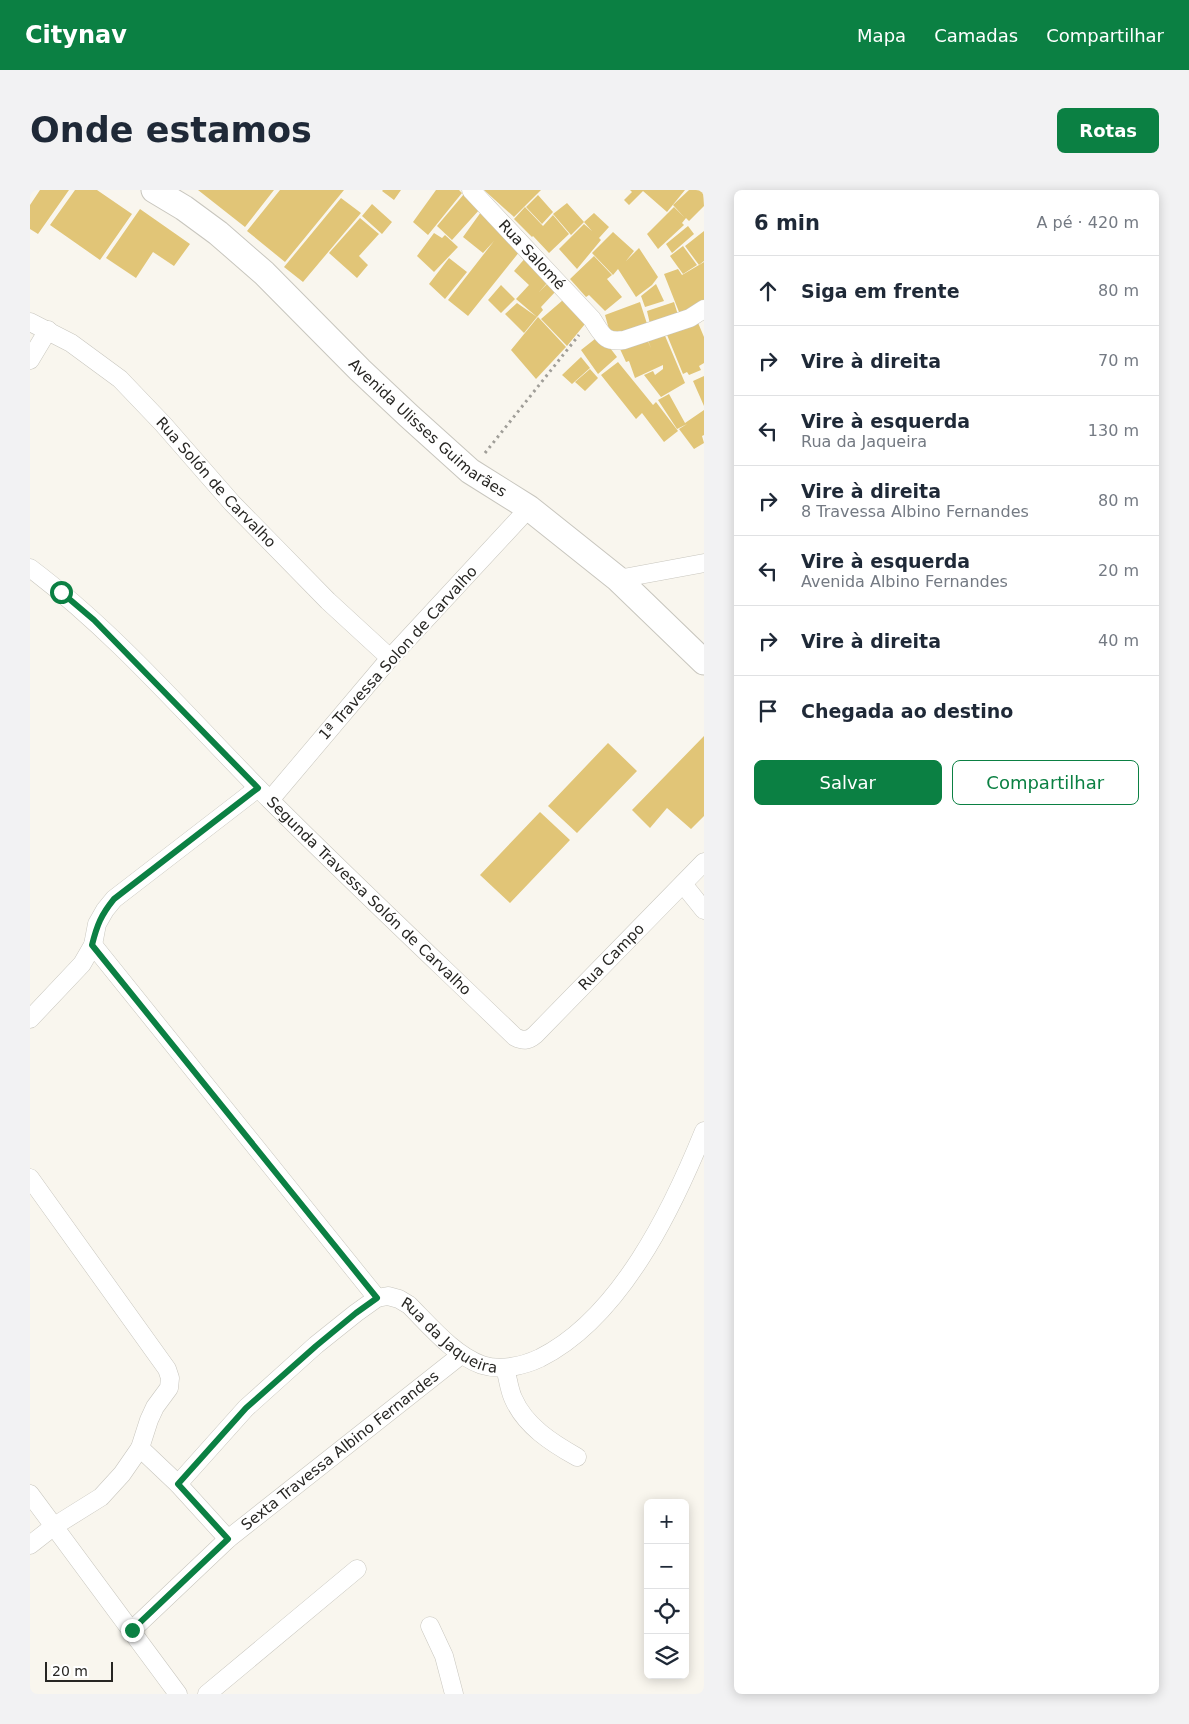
<!DOCTYPE html>
<html lang="pt">
<meta charset="utf-8">
<style>
:root{--surface:#fff;--page:#f2f2f3;--text:#1f2937;--muted:#747a83;--line:#e0e1e3;--accent:#0b8043}
body{margin:0;font-family:"DejaVu Sans",sans-serif;background:var(--page);color:var(--text)}
.controls{position:absolute;right:15px;bottom:15px;display:grid;overflow:hidden;border-radius:8px;box-shadow:0 2px 12px #0003}
.controls button{width:45px;height:45px;display:grid;place-items:center;padding:0;border:0;border-bottom:1px solid var(--line);background:var(--surface);color:var(--text);font:25px sans-serif}
.scale{position:absolute;left:15px;bottom:12px;width:68px;box-sizing:border-box;padding-left:5px;border:2px solid #272623;border-top:0;font-size:14px;line-height:18px;white-space:nowrap;color:#272623;-webkit-text-stroke:4px #fff;paint-order:stroke}
.stop{position:absolute;width:15px;height:15px;margin:-11px;border:4px solid #0b8043;border-radius:50%;background:#fff}
.stop.end{background:#0b8043;border-color:#fff;box-shadow:0 1px 5px #0008}
.list{margin:0;padding:0;list-style:none}
h2{display:flex;justify-content:space-between;align-items:center;height:65px;margin:0;padding:0 20px;font-size:21px}
h2 small{font-size:16px;font-weight:400;color:var(--muted)}
.list li{display:grid;grid-template-columns:32px 1fr auto;gap:15px;align-items:center;box-sizing:border-box;height:70px;padding:0 20px;border-top:1px solid var(--line)}
.list b{display:block;font-size:19px;white-space:nowrap}
.list p{margin:0;font-size:16px;white-space:nowrap;color:var(--muted)}
.list em{font-size:16px;font-style:normal;color:var(--muted)}
.actions{display:flex;gap:10px;padding:15px 20px}
.actions a{flex:1;padding:11px 0;border:1px solid var(--accent);border-radius:8px;text-align:center;font-size:18px;color:var(--accent)}
.actions .main{background:var(--accent);color:#fff}
.icon{flex:none;width:28px;height:28px;fill:none;stroke:currentColor;stroke-width:2;stroke-linecap:round;stroke-linejoin:round}
.map{position:relative;flex:none;width:674px;height:1504px;overflow:hidden;border-radius:8px}
header{display:flex;align-items:center;gap:30px;box-sizing:border-box;height:70px;padding:0 25px;background:var(--accent);color:#fff}
header strong{font-size:24px}
nav{display:flex;gap:28px;margin-inline-start:auto;font-size:18px}
.intro{display:flex;align-items:center;justify-content:space-between;box-sizing:border-box;height:120px;padding:0 30px}
h1{margin:0;font-size:35px}
.button{padding:12px 22px;border-radius:8px;background:var(--accent);color:#fff;font-size:18px;font-weight:700}
main{display:flex;gap:30px;padding:0 30px}
aside{flex:1;background:var(--surface);border-radius:8px;box-shadow:0 2px 12px #0003}
.map>svg:first-child{display:block}
.building{fill:#e1c577}
.lines{fill:none;stroke-linecap:round;stroke-linejoin:round}
.minor-casing{stroke:#c8c6be;stroke-width:19}
.secondary-casing{stroke:#c8c6be;stroke-width:27}
.path{stroke:#a09e98;stroke-width:3;stroke-dasharray:2.5 4;stroke-linecap:butt}
.minor{stroke:#fff;stroke-width:18}
.secondary{stroke:#fff;stroke-width:25}
.route{stroke:#0b8043;stroke-width:6}
.labels{text-anchor:middle;dominant-baseline:central;stroke-width:4.5;stroke-linejoin:round;paint-order:stroke}
.street-label{font-size:15px;fill:#272623;stroke:#fff}
</style>
<header>
<strong>Citynav</strong>
<nav><a>Mapa</a><a>Camadas</a><a>Compartilhar</a></nav>
</header>
<div class="intro"><h1>Onde estamos</h1><a class="button">Rotas</a></div>
<main>
<div class="map">
<svg width="674" height="1504" viewBox="0 0 674 1504">
<rect width="100%" height="100%" fill="#f9f6ee"/>
<path class="building" d="M10 0H39L8 44 0 39V15Z
M45 0H67L102 24 70 70 20 35Z
M168 0H244L215 37Z
M250 0H314L255 72 217 41Z
M353 0H371L364 10 352 1Z
M406 0H429L432 3 398 45 383 32Z
M454 0H511L484 27Z
M600 0H655L637 22 613 1 599 15 594 10 602 2Z
M659 0H673L674 16 659 31 656 28 652 33 654 35 628 59 617 44 644 17 654 27 643 15Z
M434 4 450 19 422 50 407 36Z
M508 5 523 22 512 34 496 17Z
M311 8 331 23 273 92 254 77Z
M537 13 554 32 541 45 523 24Z
M342 14 362 32 352 44 332 26Z
M495 17 513 36 523 25 539 44 519 63 503 46 502 47 484 29Z
M110 19 160 54 144 76 123 62 106 88 76 68Z
M451 22 490 61 438 126 418 110 464 51 453 63 433 47Z
M564 23 579 37 569 48 571 50 547 79 529 59 554 34 562 41 554 32Z
M330 28 349 44 329 66 338 75 327 88 299 63Z
M658 36 664 44 642 63 636 54Z
M674 41V71L669 75 674 72V113L651 127 634 84 648 79 652 85 669 75 655 56Z
M583 42 604 61 596 71 609 58 628 87 622 95 606 107 588 79 583 85 562 63Z
M404 43 412 48 415 45 428 57 404 82 387 66Z
M653 56 667 75 653 84 640 66Z
M497 66 519 91 509 102 520 91 526 101 511 117 513 120 507 127 486 109 499 95 484 81Z
M564 66 582 85 577 89 592 107 575 121 559 105 556 107 540 89Z
M419 68 437 82 415 109 399 94Z
M626 94 634 111 615 117 611 106Z
M471 95 485 109 471 123 458 110Z
M533 110 555 134 537 156 511 129Z
M610 112 618 137 582 150 575 125Z
M644 112 648 125 620 134 617 121Z
M487 113 507 127 494 143 475 124Z
M508 127 536 157 506 189 481 160Z
M666 128 674 147V173L669 176 671 180 659 185 657 182 653 184 635 140Z
M633 141 655 193 631 207 614 185 623 181 625 185 633 179V175L605 188 599 171 596 172 590 159 616 147 621 158 617 148Z
M570 145 587 167 568 184 551 160Z
M551 167 560 178 542 194 532 185Z
M588 172 623 215 626 212 648 241 634 252 612 223 606 229 571 185Z
M560 179 568 188 555 201 545 192Z
M674 186V216L663 191Z
M639 204 655 233 674 220V245L672 246 674 253 664 259 649 239 657 234 647 239 628 210Z
M674 546V626L661 639 637 618 620 638 602 620Z
M578 553 607 581 547 643 518 616Z
M510 622 540 650 480 713 450 685Z"/>
<g class="lines">
<g class="minor-casing">
<g id="minor">
<path id="s1" d="M441 0 562 129C572 144 574 153 594 150L660 128 674 119"/>
<path id="s2" d="M0 132 41 153 90 189 133 234 202 313 298 411 360 468"/>
<path d="M0 170 18 140"/>
<path id="s3" d="M0 378C89 445 161 531 240 610 320 690 403 768 485 847 493 851 498 851 505 845L674 672"/>
<path d="M588 389 674 373"/>
<path d="M240 610 360 468 499 318"/>
<path d="M653 694 674 720"/>
<path d="M63 755 347 1108"/>
<path d="M0 829 52 774 63 755 67 734 75 720 84 709 228 598"/>
<path d="M0 988 137 1179 140 1188 139 1198 125 1217 119 1230 110 1258 92 1284 71 1307 23 1337 0 1355"/>
<path d="M475 1178C478 1188 479 1199 483 1208 495 1236 522 1253 547 1267"/>
<path d="M110 1258 148 1294 198 1349"/>
<path id="s4" d="M148 1294 216 1218 286 1155 326 1123 347 1108 358 1106 369 1109 379 1115C400 1136 424 1165 452 1175 471 1181 493 1176 510 1168 590 1128 642 1020 674 941"/>
<path d="M0 1304 148 1504"/>
<path d="M400 1436 414 1466 424 1504"/>
<path id="s5" d="M102 1440 198 1349 431 1165"/>
<path d="M177 1504 327 1379"/>
</g>
</g>
<g class="secondary-casing">
<g id="secondary">
<path id="s6" d="M124 0 154 18 188 43 234 83 330 180 379 226 440 281 499 318 588 389 674 472"/>
</g>
</g>
<path class="path" d="M455 263 549 145"/>
<use href="#minor" class="minor"/>
<use href="#secondary" class="secondary"/>
</g>
<g class="lines">
<path class="route" d="M31 402 64 430 228 598 84 709C71 725 67 735 62 755L347 1108 326 1123 286 1156 216 1218 148 1294 198 1349 102 1440"/>
</g>
<g class="labels">
<g class="street-label">
<text stroke="none"><textPath href="#s1" startOffset="89">Rua Salomé</textPath></text>
<text stroke="none"><textPath href="#s6" startOffset="364">Avenida Ulisses Guimarães</textPath></text>
<text stroke="none"><textPath href="#s2" startOffset="248">Rua Solón de Carvalho</textPath></text>
<text transform="translate(368 463) rotate(-48)">1ª Travessa Solon de Carvalho</text>
<text stroke="none"><textPath href="#s3" startOffset="472">Segunda Travessa Solón de Carvalho</textPath></text>
<text stroke="none"><textPath href="#s3" startOffset="806">Rua Campo</textPath></text>
<text stroke="none"><textPath href="#s4" startOffset="359">Rua da Jaqueira</textPath></text>
<text stroke="none"><textPath href="#s5" startOffset="275">Sexta Travessa Albino Fernandes</textPath></text>
</g>
</g>
</svg>
<div class="controls">
<button>+</button>
<button>−</button>
<button><svg class="icon" aria-label="locate" viewBox="0 0 24 24"><circle cx="12" cy="12" r="6"/><path d="M12 2v4M12 18v4M2 12h4M18 12h4"/></svg></button>
<button><svg class="icon" aria-label="layers" viewBox="0 0 24 24"><path d="M12 4l9 5-9 5-9-5zM3 14l9 5 9-5"/></svg></button>
</div>
<div class="scale">20 m</div>
<div class="stop" style="left:31px;top:402px"></div>
<div class="stop end" style="left:102px;top:1440px"></div>
</div>
<aside>
<h2>6 min<small>A pé · 420 m</small></h2>
<ul class="list">
<li><svg class="icon" aria-label="ahead" viewBox="0 0 24 24"><path d="M12 20V5M6 11l6-6 6 6"/></svg><div><b>Siga em frente</b></div><em>80 m</em></li>
<li><svg class="icon" aria-label="right" viewBox="0 0 24 24"><path d="M7 20v-9h11M14 6l5 5-5 5"/></svg><div><b>Vire à direita</b></div><em>70 m</em></li>
<li><svg class="icon" aria-label="left" viewBox="0 0 24 24"><path d="M17 20v-9H6M10 6l-5 5 5 5"/></svg><div><b>Vire à esquerda</b><p>Rua da Jaqueira</p></div><em>130 m</em></li>
<li><svg class="icon" aria-label="right" viewBox="0 0 24 24"><path d="M7 20v-9h11M14 6l5 5-5 5"/></svg><div><b>Vire à direita</b><p>8 Travessa Albino Fernandes</p></div><em>80 m</em></li>
<li><svg class="icon" aria-label="left" viewBox="0 0 24 24"><path d="M17 20v-9H6M10 6l-5 5 5 5"/></svg><div><b>Vire à esquerda</b><p>Avenida Albino Fernandes</p></div><em>20 m</em></li>
<li><svg class="icon" aria-label="right" viewBox="0 0 24 24"><path d="M7 20v-9h11M14 6l5 5-5 5"/></svg><div><b>Vire à direita</b></div><em>40 m</em></li>
<li><svg class="icon" aria-label="arrive" viewBox="0 0 24 24"><path d="M6 21V4h12l-3 4 3 4H6"/></svg><div><b>Chegada ao destino</b></div></li>
</ul>
<div class="actions"><a class="main">Salvar</a><a>Compartilhar</a></div>
</aside>
</main>
